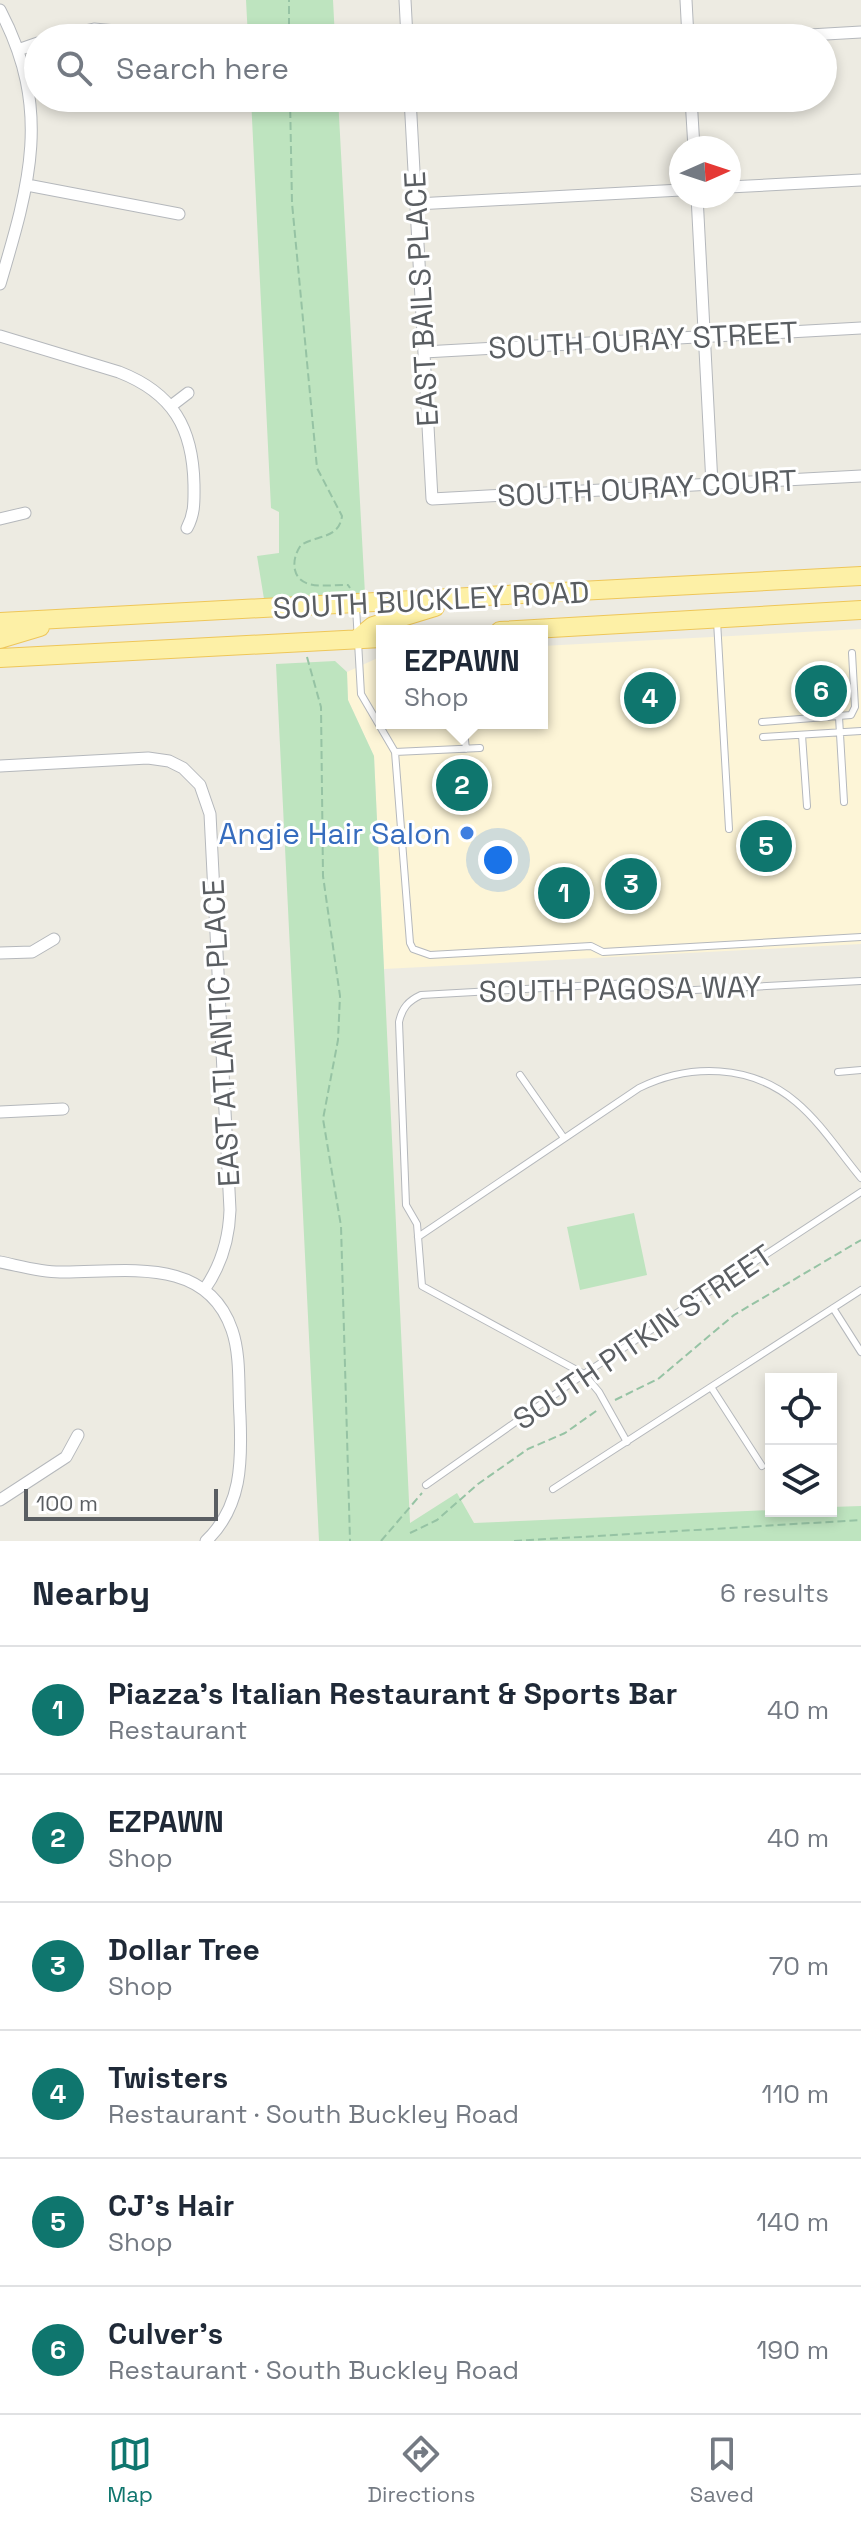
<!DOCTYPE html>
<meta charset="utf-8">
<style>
:root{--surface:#fff;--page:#f2f2f3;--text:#1f2937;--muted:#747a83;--line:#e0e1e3;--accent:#0f766e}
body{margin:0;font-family:"Space Grotesk",sans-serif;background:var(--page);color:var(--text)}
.controls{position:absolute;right:24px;bottom:24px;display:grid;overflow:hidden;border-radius:0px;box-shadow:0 4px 12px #0003}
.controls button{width:72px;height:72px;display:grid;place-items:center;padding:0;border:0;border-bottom:2px solid var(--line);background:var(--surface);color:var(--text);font:40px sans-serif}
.compass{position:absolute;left:669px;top:136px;width:72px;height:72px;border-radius:50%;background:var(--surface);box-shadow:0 4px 12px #0003;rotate:87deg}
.scale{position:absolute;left:24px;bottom:20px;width:194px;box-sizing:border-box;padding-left:8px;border:4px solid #5a5e62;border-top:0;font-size:22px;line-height:28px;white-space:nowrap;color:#5a5e62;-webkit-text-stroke:6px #fff;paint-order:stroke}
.you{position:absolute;left:498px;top:860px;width:28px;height:28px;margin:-20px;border:6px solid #fff;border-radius:50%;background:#1a73e8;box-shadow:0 0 0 12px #1a73e833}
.badge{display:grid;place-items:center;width:52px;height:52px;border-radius:50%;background:var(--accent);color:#fff;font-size:26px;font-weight:700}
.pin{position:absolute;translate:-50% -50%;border:4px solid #fff;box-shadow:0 2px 8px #0006}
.popup{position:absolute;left:376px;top:625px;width:172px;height:104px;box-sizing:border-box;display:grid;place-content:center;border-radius:0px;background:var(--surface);filter:drop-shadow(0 2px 6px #0005);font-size:26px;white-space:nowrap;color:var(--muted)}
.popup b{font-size:30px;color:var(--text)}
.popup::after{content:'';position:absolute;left:50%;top:100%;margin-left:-16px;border:16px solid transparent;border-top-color:var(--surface)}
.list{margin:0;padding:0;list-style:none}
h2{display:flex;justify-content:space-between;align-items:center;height:104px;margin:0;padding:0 32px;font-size:34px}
h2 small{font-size:26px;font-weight:400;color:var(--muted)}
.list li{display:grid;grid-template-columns:52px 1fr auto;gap:24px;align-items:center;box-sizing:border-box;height:128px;padding:0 32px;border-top:2px solid var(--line)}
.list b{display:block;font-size:30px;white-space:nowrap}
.list p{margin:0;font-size:26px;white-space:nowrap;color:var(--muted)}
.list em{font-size:26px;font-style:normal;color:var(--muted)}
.icon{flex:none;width:44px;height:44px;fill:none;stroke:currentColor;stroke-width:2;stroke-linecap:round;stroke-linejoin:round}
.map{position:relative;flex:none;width:861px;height:1541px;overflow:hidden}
.search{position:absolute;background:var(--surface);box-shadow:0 4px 12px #0003;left:24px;right:24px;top:24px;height:88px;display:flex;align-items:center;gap:20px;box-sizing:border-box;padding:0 28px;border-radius:44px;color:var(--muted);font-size:30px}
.sheet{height:872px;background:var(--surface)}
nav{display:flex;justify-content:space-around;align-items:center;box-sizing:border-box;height:112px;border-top:2px solid var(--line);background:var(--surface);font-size:22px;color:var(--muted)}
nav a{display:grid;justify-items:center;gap:4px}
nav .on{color:var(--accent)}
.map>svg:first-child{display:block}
.commercial{fill:#fdf5d7}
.green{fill:#bee4bf}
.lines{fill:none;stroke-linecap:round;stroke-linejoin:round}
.lane-casing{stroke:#b5b8bc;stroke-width:8}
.street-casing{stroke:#b5b8bc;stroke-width:13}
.primary-casing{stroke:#eec659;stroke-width:20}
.path{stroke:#96c3a4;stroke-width:2;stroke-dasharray:8 4;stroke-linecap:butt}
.lane{stroke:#fff;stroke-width:6}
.street{stroke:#fff;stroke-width:11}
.primary{stroke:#fdf0a6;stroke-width:18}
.shop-dot{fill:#3f7fe0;stroke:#fff;stroke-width:3}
.labels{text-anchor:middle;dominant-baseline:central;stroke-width:6;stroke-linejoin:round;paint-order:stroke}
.street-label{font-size:30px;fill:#5a5e62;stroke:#fff}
.shop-label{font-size:30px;fill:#366cbe;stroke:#fff;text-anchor:end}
</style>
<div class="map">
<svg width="861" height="1541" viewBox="0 0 861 1541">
<rect width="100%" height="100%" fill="#edebe2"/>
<path class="commercial" d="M861 629V944L384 969 374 756 348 700 347 672 382 656V723H542V646Z"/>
<path class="green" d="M246 0H333L335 38H248Z
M251 98H338L365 594 264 599 257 556 279 553V512L271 508Z
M335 661 347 672 348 700 374 756 410 1523 457 1493 474 1523 771 1510 831 1511V1507L861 1506V1541H319L276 664Z
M634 1213 647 1275 580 1290 567 1227Z"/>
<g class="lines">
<g class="lane-casing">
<path id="lane" d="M356 607 361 694 395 752 410 943 413 949 430 955 591 946 603 952 861 937
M717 621 729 829
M839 717 844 802
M762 722 851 715 855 707 852 653
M463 723 466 749
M802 735 807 806
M763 737 861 731
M395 752 480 748
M838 1072 861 1070
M520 1075 564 1138
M418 1237 639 1088C690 1063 751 1064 796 1102 821 1123 840 1153 861 1178
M833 1308 861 1352
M711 1387 762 1466
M627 1442 599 1392 584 1374 422 1286 417 1224 406 1205 399 1022C402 1008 408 1001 421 995L630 983 676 991 861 981
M426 1485 584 1374 861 1192
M553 1489 861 1290"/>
</g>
<g class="street-casing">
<path id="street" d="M405 0 407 38
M686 0 688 38
M0 10C52 109 30 183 0 284
M53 38 94 29 149 34 155 38
M757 38 861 32
M18 50 38 43
M410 98 432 499 861 476
M691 98 694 148
M27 185 179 214
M729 187 861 180
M697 196 712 484
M416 204 681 190
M0 336 119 372C173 393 193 428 194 485 194 501 195 513 187 528
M424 352 861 328
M171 406 188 393
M0 519 25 513
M0 766 148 758 169 761 183 768 200 785 210 814 230 1210C229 1240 221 1266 204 1290
M0 953 32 952 54 939
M0 1112 63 1109
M0 1262C20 1266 40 1272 60 1272 122 1273 206 1254 232 1330 241 1356 238 1388 240 1416 242 1462 242 1507 206 1541
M0 1500 66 1457 78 1435"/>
</g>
<g class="primary-casing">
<path id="primary" d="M0 622 861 576
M500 631 861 610
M0 639 40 627
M357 639 373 626 435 607
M0 658 382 638"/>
</g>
<path class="path" d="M289 38V0
M290 98 292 203 317 468 342 516C339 539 317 535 301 545 296 552 293 561 295 570 300 592 331 584 348 585L350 588
M307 657 321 707 323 876 340 996 338 1040 323 1119 341 1226 350 1541
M615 1400 658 1379 734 1315 861 1240
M410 1533 437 1520 478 1484 528 1449 565 1433 599 1409
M381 1541 422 1493
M514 1541 861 1520"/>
<use href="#lane" class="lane"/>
<use href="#street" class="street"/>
<use href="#primary" class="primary"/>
</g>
<circle class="shop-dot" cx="467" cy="833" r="8"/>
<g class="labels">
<g class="street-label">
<text transform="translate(421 299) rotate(-93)">EAST BAILS PLACE</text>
<text transform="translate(643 340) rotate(-3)">SOUTH OURAY STREET</text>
<text transform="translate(647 488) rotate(-3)">SOUTH OURAY COURT</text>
<text transform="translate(431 600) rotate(-3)">SOUTH BUCKLEY ROAD</text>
<text transform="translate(620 989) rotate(-1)">SOUTH PAGOSA WAY</text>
<text transform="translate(221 1033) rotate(-93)">EAST ATLANTIC PLACE</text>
<text transform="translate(643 1337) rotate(-34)">SOUTH PITKIN STREET</text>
</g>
<g class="shop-label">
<text x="451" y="833">Angie Hair Salon</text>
</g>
</g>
</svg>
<div class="controls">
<button><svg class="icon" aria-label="locate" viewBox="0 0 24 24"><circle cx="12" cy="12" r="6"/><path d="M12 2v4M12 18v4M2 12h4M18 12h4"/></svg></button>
<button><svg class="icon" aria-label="layers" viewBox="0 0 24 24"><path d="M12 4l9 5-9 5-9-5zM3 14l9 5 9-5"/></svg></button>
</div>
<svg class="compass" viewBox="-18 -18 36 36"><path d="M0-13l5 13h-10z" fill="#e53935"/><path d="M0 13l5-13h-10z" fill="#747a83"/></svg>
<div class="scale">100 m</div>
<div class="you"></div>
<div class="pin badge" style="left:564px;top:893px">1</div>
<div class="pin badge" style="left:462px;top:785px">2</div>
<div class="popup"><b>EZPAWN</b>Shop</div>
<div class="pin badge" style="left:631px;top:884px">3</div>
<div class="pin badge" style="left:650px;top:698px">4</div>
<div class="pin badge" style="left:766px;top:846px">5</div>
<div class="pin badge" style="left:821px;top:691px">6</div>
<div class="search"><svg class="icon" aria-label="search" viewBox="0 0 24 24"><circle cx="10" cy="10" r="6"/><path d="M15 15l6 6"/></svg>Search here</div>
</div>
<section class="sheet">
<h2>Nearby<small>6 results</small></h2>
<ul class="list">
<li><span class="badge">1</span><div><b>Piazza's Italian Restaurant &amp; Sports Bar</b><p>Restaurant</p></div><em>40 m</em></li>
<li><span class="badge">2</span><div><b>EZPAWN</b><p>Shop</p></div><em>40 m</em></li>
<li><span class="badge">3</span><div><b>Dollar Tree</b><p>Shop</p></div><em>70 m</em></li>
<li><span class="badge">4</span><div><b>Twisters</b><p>Restaurant · South Buckley Road</p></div><em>110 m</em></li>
<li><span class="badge">5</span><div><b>CJ's Hair</b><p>Shop</p></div><em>140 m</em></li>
<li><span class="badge">6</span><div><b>Culver's</b><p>Restaurant · South Buckley Road</p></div><em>190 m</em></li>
</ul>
</section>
<nav>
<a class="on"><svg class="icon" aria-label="map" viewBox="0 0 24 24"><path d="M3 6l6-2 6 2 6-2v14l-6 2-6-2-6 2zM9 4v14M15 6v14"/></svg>Map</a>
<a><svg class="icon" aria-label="directions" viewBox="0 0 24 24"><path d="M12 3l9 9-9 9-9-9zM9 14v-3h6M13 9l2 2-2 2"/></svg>Directions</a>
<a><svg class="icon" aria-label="saved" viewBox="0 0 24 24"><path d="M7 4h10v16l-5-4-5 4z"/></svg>Saved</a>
</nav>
